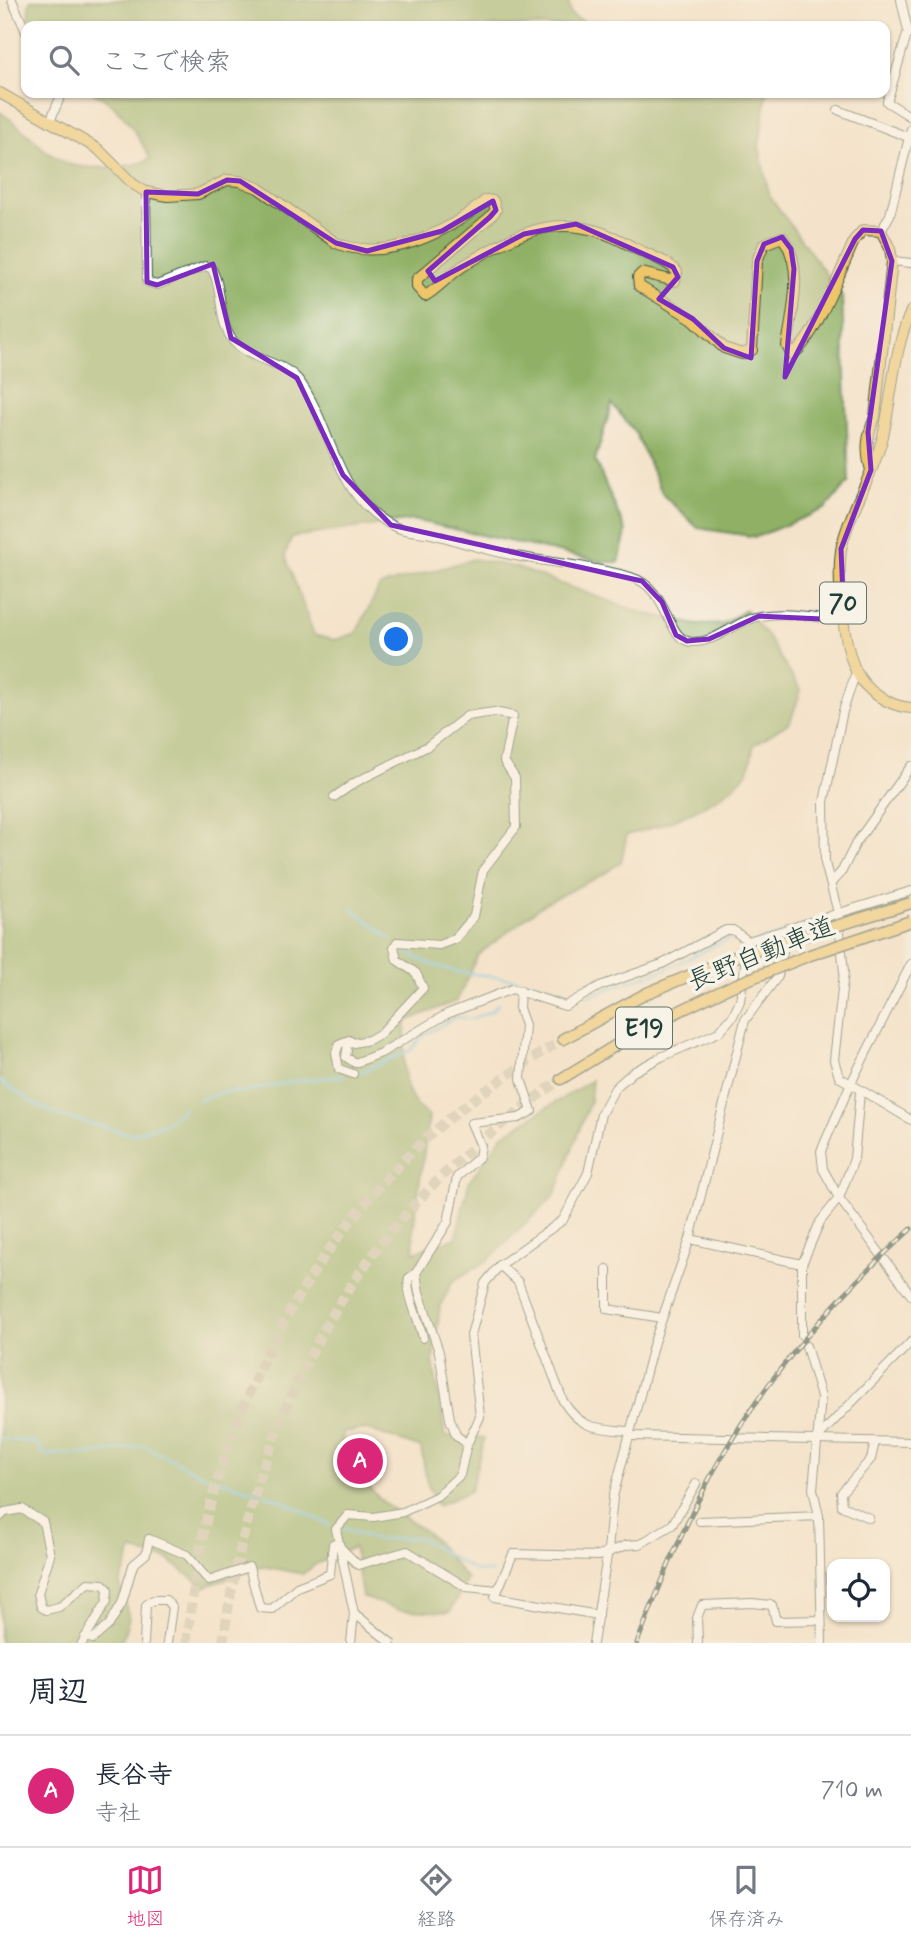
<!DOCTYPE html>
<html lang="ja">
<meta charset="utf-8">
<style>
:root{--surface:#fff;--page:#f6f6f7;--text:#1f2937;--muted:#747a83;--line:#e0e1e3;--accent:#db2777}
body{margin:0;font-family:Mynerve,"Klee One",sans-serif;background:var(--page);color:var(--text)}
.controls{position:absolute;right:21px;bottom:21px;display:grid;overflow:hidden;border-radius:14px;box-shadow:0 2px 5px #0004}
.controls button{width:63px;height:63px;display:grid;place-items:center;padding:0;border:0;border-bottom:2px solid var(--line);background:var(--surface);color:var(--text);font:35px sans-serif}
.you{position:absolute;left:397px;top:640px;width:24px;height:24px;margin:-18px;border:5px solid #fff;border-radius:50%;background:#1a73e8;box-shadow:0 0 0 10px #1a73e833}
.badge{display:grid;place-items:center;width:46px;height:46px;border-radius:50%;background:var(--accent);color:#fff;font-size:23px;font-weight:700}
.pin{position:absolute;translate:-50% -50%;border:4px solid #fff;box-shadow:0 2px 7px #0006}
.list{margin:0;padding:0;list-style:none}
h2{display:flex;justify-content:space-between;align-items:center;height:91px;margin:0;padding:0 28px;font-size:30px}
h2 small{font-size:23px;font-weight:400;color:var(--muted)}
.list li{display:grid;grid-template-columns:46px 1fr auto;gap:21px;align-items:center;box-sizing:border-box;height:112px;padding:0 28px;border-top:2px solid var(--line)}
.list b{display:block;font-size:26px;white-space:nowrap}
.list p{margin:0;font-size:23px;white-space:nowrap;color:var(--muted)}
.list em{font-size:23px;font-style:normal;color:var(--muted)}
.icon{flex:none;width:38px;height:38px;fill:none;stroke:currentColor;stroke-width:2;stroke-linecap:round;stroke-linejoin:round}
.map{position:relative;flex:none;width:911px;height:1643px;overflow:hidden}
.search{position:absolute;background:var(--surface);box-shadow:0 2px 5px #0004;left:21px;right:21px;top:21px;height:77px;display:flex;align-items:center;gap:18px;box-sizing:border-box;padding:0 24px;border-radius:14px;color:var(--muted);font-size:26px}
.sheet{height:203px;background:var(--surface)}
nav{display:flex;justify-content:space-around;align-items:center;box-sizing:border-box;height:98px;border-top:2px solid var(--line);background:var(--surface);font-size:19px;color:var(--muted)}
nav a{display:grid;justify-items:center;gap:4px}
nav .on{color:var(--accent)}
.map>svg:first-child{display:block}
</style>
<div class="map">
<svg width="911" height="1643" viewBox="0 0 911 1643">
<rect width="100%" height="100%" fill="#f7f3e8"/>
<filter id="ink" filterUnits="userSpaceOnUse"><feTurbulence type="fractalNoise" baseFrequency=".0143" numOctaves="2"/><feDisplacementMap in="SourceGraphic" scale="14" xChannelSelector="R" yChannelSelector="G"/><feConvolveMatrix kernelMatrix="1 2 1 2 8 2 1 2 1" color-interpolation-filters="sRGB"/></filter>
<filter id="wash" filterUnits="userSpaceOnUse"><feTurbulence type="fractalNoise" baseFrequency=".00686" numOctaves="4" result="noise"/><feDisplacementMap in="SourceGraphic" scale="28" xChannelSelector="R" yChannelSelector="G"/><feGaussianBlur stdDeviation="1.57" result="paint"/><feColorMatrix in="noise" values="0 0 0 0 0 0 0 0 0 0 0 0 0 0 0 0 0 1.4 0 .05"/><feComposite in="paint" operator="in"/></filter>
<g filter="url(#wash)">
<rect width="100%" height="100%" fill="#f4e3cb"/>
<!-- forest -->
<g fill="#8fb065" stroke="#57764c" stroke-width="2">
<path d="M 30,0 L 568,0 L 571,15 L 593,26 L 38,26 L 28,17 Z"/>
<path d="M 92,93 L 767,93 L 759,146 L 769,195 L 842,296 L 849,482 L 825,509 L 756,537 L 698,528 L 663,495 L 636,434 L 612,404 L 595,460 L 626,532 L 619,562 L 603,562 L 413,520 L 292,537 L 285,555 L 314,635 L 335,640 L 356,633 L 380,586 L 473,559 L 515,567 L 642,613 L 697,625 L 723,624 L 746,610 L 767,636 L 801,691 L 790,722 L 754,745 C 752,753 751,765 747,772 C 725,803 662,826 627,835 L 621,862 L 604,874 L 545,903 L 478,955 L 457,1001 L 406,1021 C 404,1057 396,1093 429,1116 L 413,1230 L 414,1252 L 456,1238 L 469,1182 L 503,1135 L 592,1080 L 590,1101 L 555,1195 L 487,1261 L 453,1281 L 440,1306 L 433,1361 L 445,1436 L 484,1438 L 470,1491 L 437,1506 L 427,1483 L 421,1448 L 367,1429 L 343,1432 L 341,1459 L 382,1501 L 432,1537 L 467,1579 L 450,1612 L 400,1610 L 362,1597 L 354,1547 L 316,1564 L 303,1574 L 261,1566 L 204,1587 L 167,1559 L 132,1551 L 120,1584 L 129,1618 L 121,1643 L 0,1643 L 0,112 C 48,144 47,173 113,167 C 127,165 139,166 150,158 C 137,134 119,102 92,93 Z"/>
</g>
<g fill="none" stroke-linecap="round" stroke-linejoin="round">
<!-- stream -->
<g stroke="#68c5e6" stroke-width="2.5">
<path d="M 352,908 L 391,939"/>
<path d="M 758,941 L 828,922"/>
<path d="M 402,948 C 450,986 521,968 573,996"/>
<path d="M 588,996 L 666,969 L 733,937"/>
<path d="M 361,1072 L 411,1050 L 422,1036 L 456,1017 L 470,1019 L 490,1012 L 498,1004"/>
<path d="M 0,1081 L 38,1106 L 64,1117 L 131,1134 L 164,1124 L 185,1108"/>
<path d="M 198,1100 L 223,1092 L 242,1092 L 295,1081 L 343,1076"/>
<path d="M 0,1439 L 35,1442 L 44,1455 L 91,1454 L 144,1446 L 203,1475 L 281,1500 L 330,1525"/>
<path d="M 344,1529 L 378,1540 L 418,1537 L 475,1571 L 492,1572"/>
</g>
</g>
</g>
<g filter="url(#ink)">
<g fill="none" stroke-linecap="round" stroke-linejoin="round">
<!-- highway-tunnel -->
<g stroke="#c9c2ad" stroke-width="10" stroke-dasharray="10 5" stroke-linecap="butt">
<path d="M 186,1643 C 193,1596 198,1548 211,1502 C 247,1371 314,1249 411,1153 C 456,1108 510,1073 563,1039"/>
<path d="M 223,1643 C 244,1489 301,1333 405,1215 C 450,1163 505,1120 561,1079"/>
</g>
<!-- minor casing -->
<g stroke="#3f564b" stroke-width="10">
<g id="minor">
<path d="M 12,0 L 26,32"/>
<path d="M 901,0 L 908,31 L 911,32"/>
<path d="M 908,31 L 887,102 L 911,117"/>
<path d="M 838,110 L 908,137"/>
<path d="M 50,121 L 62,93"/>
<path d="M 146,192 L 147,282 L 157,285 L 205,266 L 211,268 C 224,289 217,317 231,338 C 247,363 284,358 301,383 C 334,430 335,498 393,526 C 406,533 421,531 435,535 C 458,541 482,549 506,554 C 547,563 590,565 631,577 C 669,588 666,641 692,642 C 718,643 736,620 760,616 C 788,611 816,618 844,620"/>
<path d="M 881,231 L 890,215 L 911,129"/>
<path d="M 892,261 L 911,263"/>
<path d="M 856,672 L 843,711 L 824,802 L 825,863 L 838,913 L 844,972 L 834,1060 L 839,1077 L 911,1120"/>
<path d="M 334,797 L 356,782 L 428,746 L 467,716 L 494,712 L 513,716 L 504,761 L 515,778 L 516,827 L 483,870 L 474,916 L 455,939 L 439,945 L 397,942 L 394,947 L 397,960 L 416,973 L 423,988 L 381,1033 L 369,1040 L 348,1044 L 346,1057 L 355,1063 L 381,1053 L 447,1014 L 512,989 L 565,1006 L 600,986 L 662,964 L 726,930 L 733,930 L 748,941 L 911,891"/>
<path d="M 831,883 L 842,871 L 856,843 L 911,766"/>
<path d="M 911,964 L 850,1085 L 821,1151 L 823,1169 L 839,1198 L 911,1295"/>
<path d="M 352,1042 L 349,1040 L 339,1044 L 336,1053 L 339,1069 L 353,1074"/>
<path d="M 690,1239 L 802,1264"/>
<path d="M 500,1265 L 518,1282 L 563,1401 C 581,1430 597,1428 628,1431 L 631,1436"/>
<path d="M 607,1269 L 607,1309 L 662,1318"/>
<path d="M 416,1273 L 409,1278 C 405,1292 420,1322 423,1338"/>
<path d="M 802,1335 L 802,1264 L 820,1222 L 839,1198 L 854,1159 L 860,1092"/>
<path d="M 806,1346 L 821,1397 L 813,1489 L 819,1516 L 822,1643"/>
<path d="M 631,1436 L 911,1442"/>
<path d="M 818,1437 L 911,1342"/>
<path d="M 467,1444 L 456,1435 L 450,1419 L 439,1352 L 419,1292 L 416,1273 L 448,1222 L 457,1177 L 479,1157 L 481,1146 L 471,1123 L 519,1118 L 532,1111 L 521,1079 L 525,1025 L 519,1008 L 520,990"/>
<path d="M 0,1517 L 5,1512 L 22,1509 L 43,1522 L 50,1555 L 38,1593 L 41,1607 L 46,1610 L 59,1607 L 88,1583 L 103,1584 L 108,1589 L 107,1601 L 82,1643"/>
<path d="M 869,1518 L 842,1506 L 841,1493 L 871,1459 L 875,1442"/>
<path d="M 700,1521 L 819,1516"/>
<path d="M 354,1613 L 391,1643"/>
<path d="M 598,1615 L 495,1597 L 513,1554 L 599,1556 L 627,1545 L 640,1544 L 672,1525 L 696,1484"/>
<path d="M 85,1637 L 93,1639 L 109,1625 L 122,1603 L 133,1565 L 146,1554 L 149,1539 L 187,1555 L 209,1581 L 249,1567 L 260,1608 L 272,1609 L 297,1587 L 330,1574 L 333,1544 L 339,1546 L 358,1565 L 407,1551 L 466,1587 L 498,1590"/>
<path d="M 144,1643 L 146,1605 L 153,1600 L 166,1600 L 172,1607 L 167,1643"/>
<path d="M 351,1643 L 354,1613 L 336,1529 L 348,1515 L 374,1517 L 403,1512 L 437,1496 L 460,1475 L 467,1444 L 480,1417 L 471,1335 L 485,1283 L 500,1265 L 563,1220 L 588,1173 L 601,1114 L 615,1088 L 633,1072 L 661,1057 L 719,1032 L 733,1016 L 740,1001 L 747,951"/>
<path d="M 593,1643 L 608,1550 L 613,1497 L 654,1342 L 690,1239 L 745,1020 L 778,976 L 788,928"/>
<path d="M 698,1643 L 697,1618 L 702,1605 L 752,1603 L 772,1605 L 776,1621 L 821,1620"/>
</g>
</g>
<!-- major casing -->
<g stroke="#3f564b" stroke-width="12">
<g id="major">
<path d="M 0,93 L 98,149 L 133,184 L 146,192 L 168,196 L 198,194 L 227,180 L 240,181 L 258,188 L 336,243 C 386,263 447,233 486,200 L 493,201 L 496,210 L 490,217 L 417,279 L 417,287 L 425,296 C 439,288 449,275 463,266 C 523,229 565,208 631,246 C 644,254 668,260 677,272 L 675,281 L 642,273 L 638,277 L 639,286 L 693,319 L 724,348 L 742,354 L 752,350 L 757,261 L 764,244 L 782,237 C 805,266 792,312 787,346 L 792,355 C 815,340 842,267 855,239 L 863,230 L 881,231 L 890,248 L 892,261 L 875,417 C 867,436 865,450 871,470"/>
<path d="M 911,311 C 893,352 893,393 883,436 C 874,474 851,507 842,545 C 836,574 843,645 856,671 C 866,692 889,706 911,708"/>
</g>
</g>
<!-- highway casing -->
<g stroke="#3f564b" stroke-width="13">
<g id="highway">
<path d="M 563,1039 L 647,993 L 735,957"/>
<path d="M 561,1079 L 644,1028 L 732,986"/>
</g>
</g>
<!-- minor -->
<use href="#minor" stroke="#fff" stroke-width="8"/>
<!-- major -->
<use href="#major" stroke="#eec569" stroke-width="10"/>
<!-- highway -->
<use href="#highway" stroke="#eec569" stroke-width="10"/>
<!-- rail casing -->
<g stroke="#1f3d34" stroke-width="5">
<path id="rail" d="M 637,1643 C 660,1585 683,1527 713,1472 C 763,1380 834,1299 911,1229"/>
</g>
<!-- rail -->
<use href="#rail" stroke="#f7f3e8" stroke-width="2.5" stroke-dasharray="8" stroke-linecap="butt"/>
<!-- highway-bridge casing -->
<g stroke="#3f564b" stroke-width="13" stroke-linecap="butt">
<g id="highway-bridge">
<path d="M 735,957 L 911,903"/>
<path d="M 732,986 L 810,955 L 911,921"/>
</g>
</g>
<!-- highway-bridge -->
<use href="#highway-bridge" stroke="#eec569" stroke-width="10"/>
</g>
</g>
<!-- marked area -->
<path d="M0 0H911V1643H0ZM 227,180 L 240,181 L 336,243 L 367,251 L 442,231 L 493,201 L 496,210 L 490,217 L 428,271 L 435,281 L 524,234 L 576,224 L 673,267 L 678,277 L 659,299 L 693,319 L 724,348 L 751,358 L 757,261 L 764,244 L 782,237 L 791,249 L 794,269 L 785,377 L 855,239 L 863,230 L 881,231 L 892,261 L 868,432 L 871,470 L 841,549 L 844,620 L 759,616 L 709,639 L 687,641 L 676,635 L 662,602 L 642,581 L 391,525 L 343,475 L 297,378 L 231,338 L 213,264 L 157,285 L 147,282 L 146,192 L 198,194 Z" fill="#f4e3cb" fill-opacity=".55" fill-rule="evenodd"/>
<path fill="none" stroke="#7b2cbf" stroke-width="5" stroke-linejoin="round" d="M 227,180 L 240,181 L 336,243 L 367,251 L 442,231 L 493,201 L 496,210 L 490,217 L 428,271 L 435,281 L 524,234 L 576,224 L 673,267 L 678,277 L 659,299 L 693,319 L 724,348 L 751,358 L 757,261 L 764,244 L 782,237 L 791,249 L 794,269 L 785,377 L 855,239 L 863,230 L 881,231 L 892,261 L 868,432 L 871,470 L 841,549 L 844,620 L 759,616 L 709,639 L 687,641 L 676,635 L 662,602 L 642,581 L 391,525 L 343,475 L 297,378 L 231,338 L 213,264 L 157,285 L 147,282 L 146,192 L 198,194 Z"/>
<g text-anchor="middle" stroke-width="7" stroke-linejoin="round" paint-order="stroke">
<!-- shield labels -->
<g fill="#f7f3e8" stroke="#60746a" stroke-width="2">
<rect x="820" y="582.5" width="46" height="41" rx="5"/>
<rect x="616" y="1007.5" width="56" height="41" rx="5"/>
</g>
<g font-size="24" font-weight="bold" fill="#1f3d34">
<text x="843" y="611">70</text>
<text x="644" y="1036">E19</text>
</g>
<!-- street labels -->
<g font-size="26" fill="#1f3d34" stroke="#f7f3e8">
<text transform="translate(761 953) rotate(-22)" y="9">長野自動車道</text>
</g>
</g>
</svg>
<div class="controls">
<button><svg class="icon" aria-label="locate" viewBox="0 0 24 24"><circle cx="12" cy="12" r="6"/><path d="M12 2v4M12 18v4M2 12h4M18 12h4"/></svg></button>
</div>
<div class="you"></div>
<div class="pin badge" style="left:360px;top:1461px">A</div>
<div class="search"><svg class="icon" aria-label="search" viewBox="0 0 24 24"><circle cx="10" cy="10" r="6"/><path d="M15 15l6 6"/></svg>ここで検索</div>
</div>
<section class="sheet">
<h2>周辺<small></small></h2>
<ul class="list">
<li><span class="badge">A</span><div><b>長谷寺</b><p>寺社</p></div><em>710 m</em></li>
</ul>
</section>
<nav>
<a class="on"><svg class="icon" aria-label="map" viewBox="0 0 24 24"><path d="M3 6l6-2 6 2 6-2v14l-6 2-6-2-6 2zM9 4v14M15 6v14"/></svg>地図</a>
<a><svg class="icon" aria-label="directions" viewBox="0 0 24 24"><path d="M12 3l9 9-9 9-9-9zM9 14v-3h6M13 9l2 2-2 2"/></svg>経路</a>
<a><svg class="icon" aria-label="saved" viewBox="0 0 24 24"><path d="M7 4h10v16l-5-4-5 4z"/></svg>保存済み</a>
</nav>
